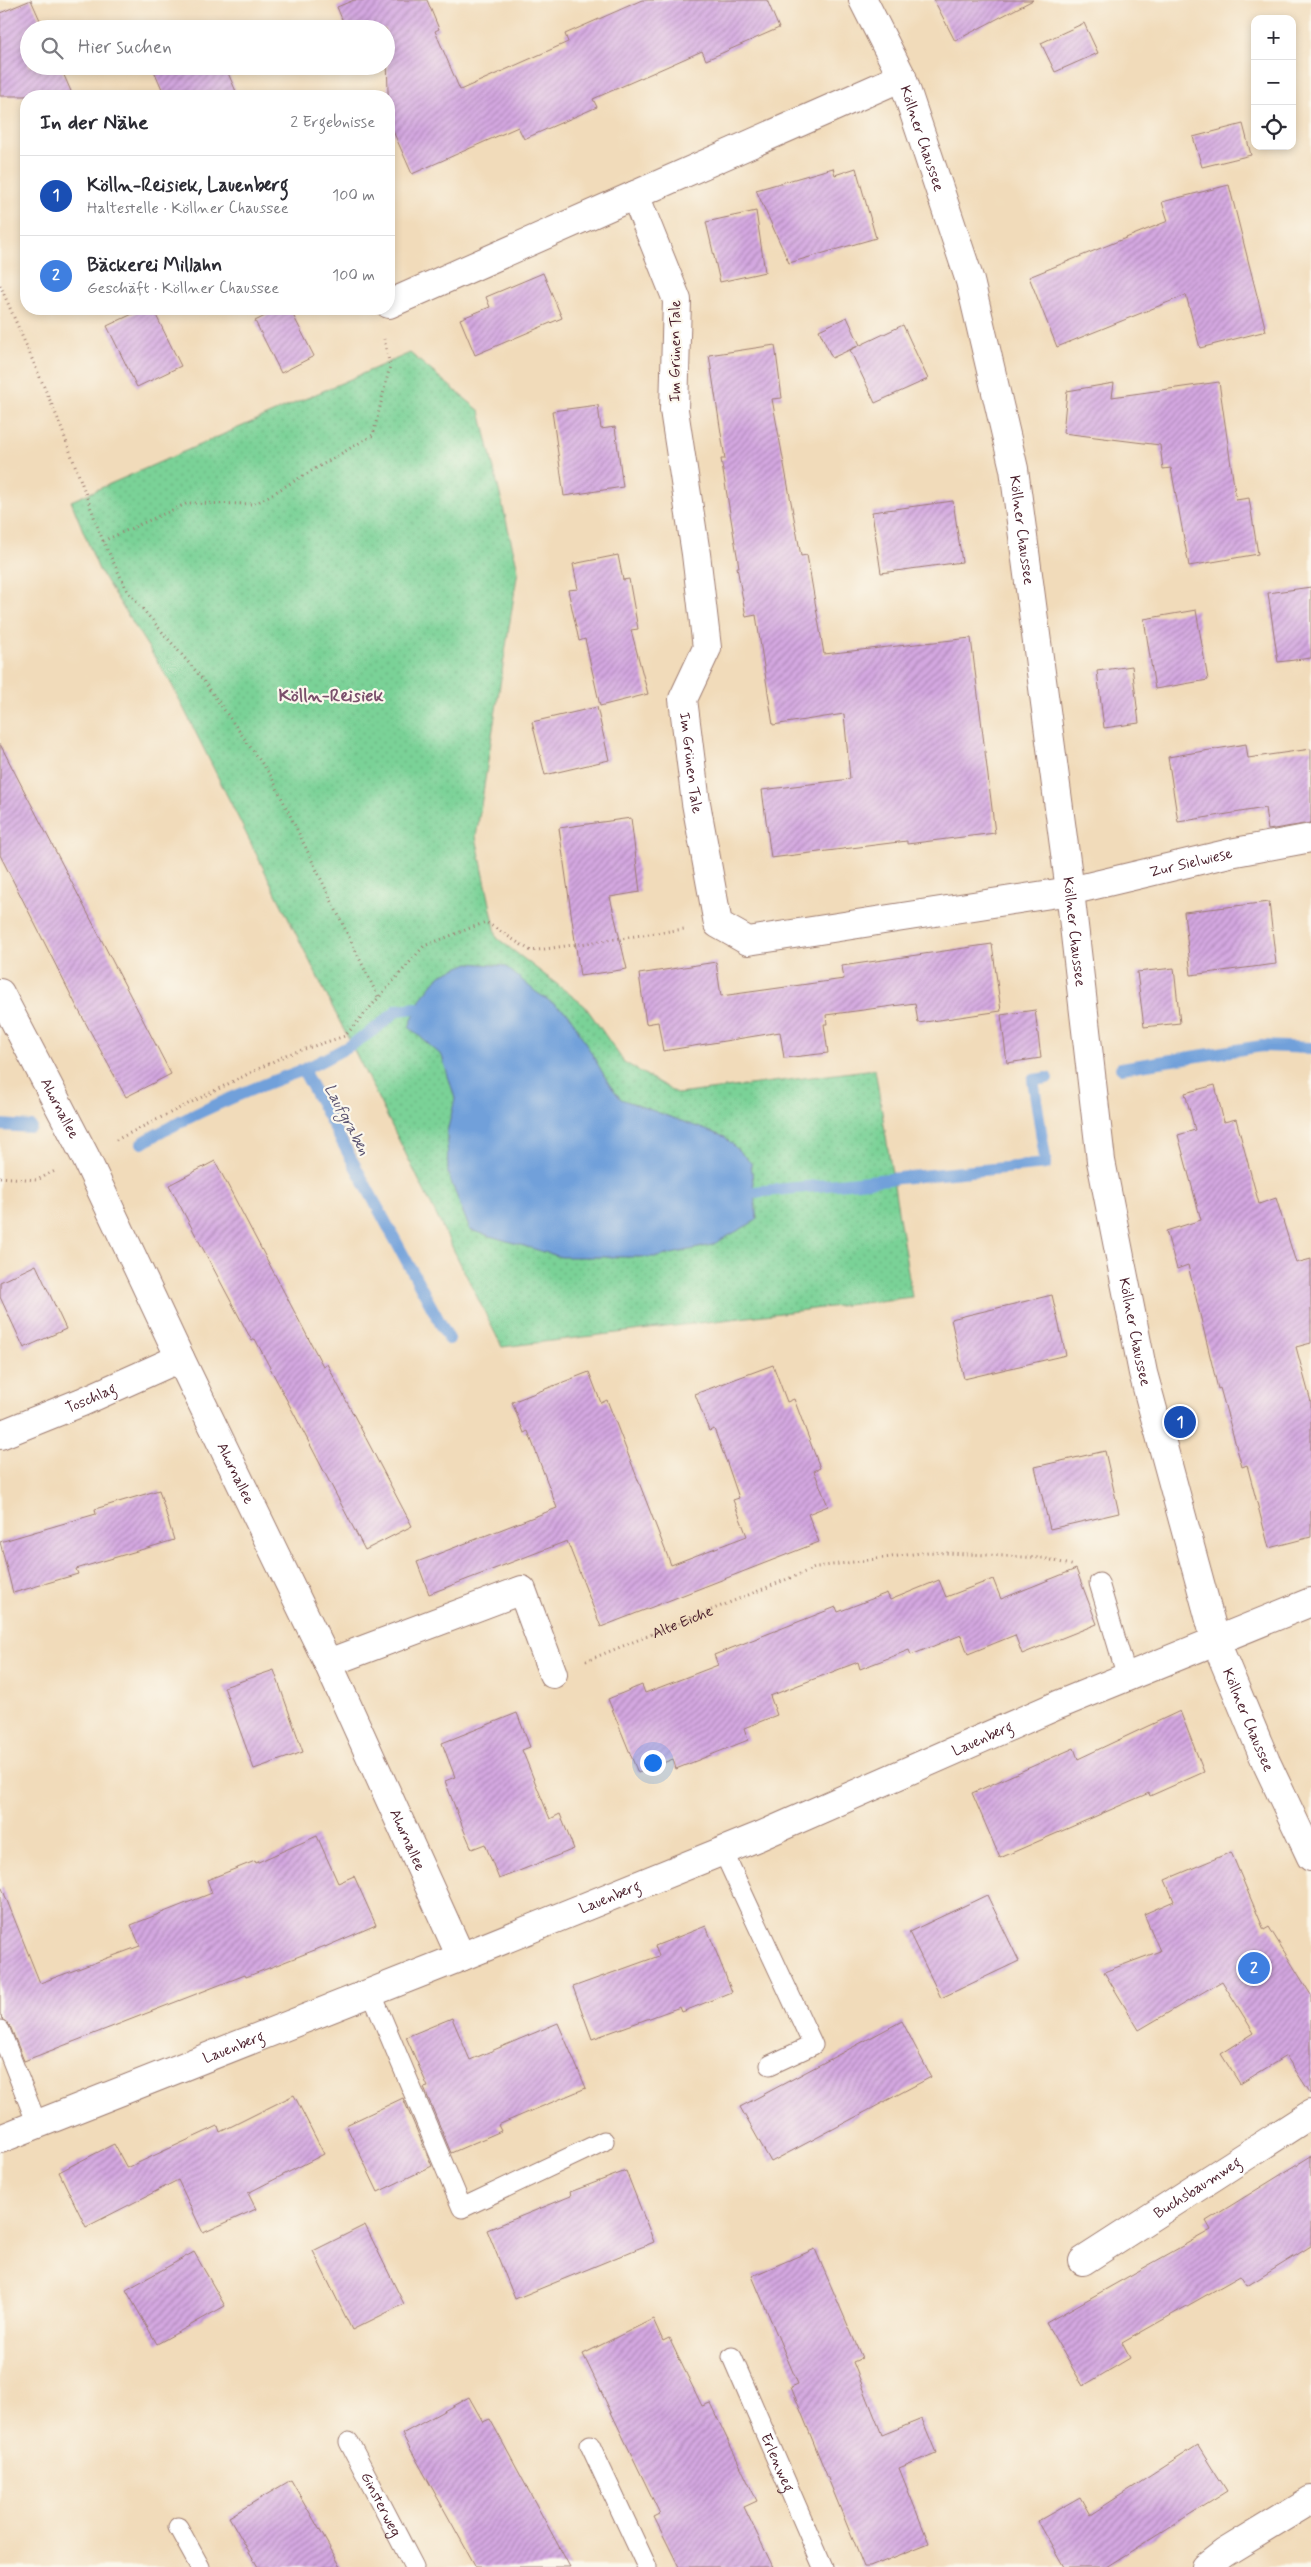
<!DOCTYPE html>
<html lang="de">
<meta charset="utf-8">
<style>
:root{--surface:#fff;--page:#f7f7f7;--text:#2b2b33;--muted:#7c7c81;--line:#e1e1e2;--accent:#ea580c}
body{margin:0;font-family:Mynerve,sans-serif;background:var(--page);color:var(--text)}
.controls{position:absolute;right:15px;top:15px;display:grid;overflow:hidden;border-radius:10px;box-shadow:0 2px 8px #0003}
.controls button{width:45px;height:45px;display:grid;place-items:center;padding:0;border:0;border-bottom:1px solid var(--line);background:var(--surface);color:var(--text);font:25px sans-serif}
.you{position:absolute;left:652px;top:1762px;width:18px;height:18px;margin:-12px;border:4px solid #fff;border-radius:50%;background:#1a73e8;box-shadow:0 0 0 8px #1a73e833}
.badge{display:grid;place-items:center;width:32px;height:32px;border-radius:50%;background:var(--accent);color:#fff;font-size:16px;font-weight:700}
.pin{position:absolute;translate:-50% -50%;border:2px solid #fff;box-shadow:0 1px 5px #0006}
.list{margin:0;padding:0;list-style:none}
h2{display:flex;justify-content:space-between;align-items:center;height:65px;margin:0;padding:0 20px;font-size:21px}
h2 small{font-size:16px;font-weight:400;color:var(--muted)}
.list li{display:grid;grid-template-columns:32px 1fr auto;gap:15px;align-items:center;box-sizing:border-box;height:80px;padding:0 20px;border-top:1px solid var(--line)}
.list b{display:block;font-size:19px;white-space:nowrap}
.list p{margin:0;font-size:16px;white-space:nowrap;color:var(--muted)}
.list em{font-size:16px;font-style:normal;color:var(--muted)}
.icon{flex:none;width:28px;height:28px;fill:none;stroke:currentColor;stroke-width:2;stroke-linecap:round;stroke-linejoin:round}
.map{position:relative;flex:none;width:1311px;height:2567px;overflow:hidden}
.search{position:absolute;background:var(--surface);box-shadow:0 2px 8px #0003;left:20px;top:20px;width:375px;height:55px;display:flex;align-items:center;gap:12px;box-sizing:border-box;padding:0 18px;border-radius:28px;color:var(--muted);font-size:19px}
.panel{position:absolute;background:var(--surface);box-shadow:0 2px 8px #0003;left:20px;top:90px;width:375px;height:225px;border-radius:20px}
.map>svg:first-child{display:block}
</style>
<div class="map">
<svg width="1311" height="2567" viewBox="0 0 1311 2567">
<defs>
<pattern id="green-dots" width="8" height="8" patternUnits="userSpaceOnUse" patternTransform="scale(1.25)"><rect width="8" height="8" fill="#7ad297"/><path d="M2 2h.1M6 6h.1" fill="none" stroke="#6bb482" stroke-width="1.8" stroke-linecap="round"/></pattern>
<pattern id="building-hatch" width="6" height="6" patternUnits="userSpaceOnUse" patternTransform="scale(1.25)"><rect width="6" height="6" fill="#d4a8e1"/><path d="M-1 1l2-2M0 6l6-6M5 7l2-2" fill="none" stroke="#ae88b7"/></pattern>
</defs>
<rect width="100%" height="100%" fill="#fbf7ec"/>
<filter id="ink" filterUnits="userSpaceOnUse"><feTurbulence type="fractalNoise" baseFrequency=".02" numOctaves="2"/><feDisplacementMap in="SourceGraphic" scale="10" xChannelSelector="R" yChannelSelector="G"/><feConvolveMatrix kernelMatrix="1 2 1 2 8 2 1 2 1" color-interpolation-filters="sRGB"/></filter>
<filter id="wash" filterUnits="userSpaceOnUse"><feTurbulence type="fractalNoise" baseFrequency=".0096" numOctaves="4" result="noise"/><feDisplacementMap in="SourceGraphic" scale="20" xChannelSelector="R" yChannelSelector="G"/><feGaussianBlur stdDeviation="1.12" result="paint"/><feColorMatrix in="noise" values="0 0 0 0 0 0 0 0 0 0 0 0 0 0 0 0 0 1.4 0 .05"/><feComposite in="paint" operator="in"/></filter>
<g filter="url(#wash)">
<rect width="100%" height="100%" fill="#f1dbba"/>
<!-- green -->
<path fill="url(#green-dots)" stroke="#627861" d="M 410,353 L 480,411 L 518,570 L 476,837 L 497,938 L 585,1006 L 624,1062 L 678,1094 L 875,1069 L 912,1297 L 502,1347 L 171,683 L 99,570 L 71,501 Z"/>
<!-- water -->
<path fill="#71a0da" stroke="#5e6082" d="M 469,963 L 505,966 L 536,992 L 569,1014 L 609,1084 L 621,1099 L 725,1137 L 751,1163 L 757,1220 L 712,1245 L 658,1257 L 561,1257 L 470,1230 L 448,1174 L 447,1132 L 455,1099 L 442,1056 L 409,1027 L 421,998 L 440,975 Z"/>
<g fill="none" stroke-linecap="round" stroke-linejoin="round">
<!-- stream -->
<g stroke="#71a0da" stroke-width="12">
<path d="M 1121,1068 L 1262,1046 L 1311,1048"/>
<path d="M 303,1070 C 337,1053 370,1037 397,1010 L 417,1008"/>
<path d="M 0,1125 L 31,1127"/>
<path d="M 142,1143 C 193,1113 247,1090 303,1070 L 449,1339"/>
<path d="M 754,1192 L 1046,1164 L 1033,1080 L 1047,1078"/>
</g>
</g>
<g id="blocks">
<!-- building -->
<g fill="url(#building-hatch)">
<path d="M 31,0 L 44,29 L 29,29 L 29,66 L 60,66 L 73,96 L 0,96 L 0,13 Z"/>
<path d="M 354,0 L 427,0 L 439,29 L 435,31 L 460,90 L 568,42 L 565,34 L 642,0 L 767,0 L 779,28 L 706,60 L 702,51 L 666,67 L 593,99 L 597,107 L 524,139 L 518,127 L 412,174 L 389,122 L 386,29 L 346,29 L 337,7 Z"/>
<path d="M 934,0 L 1033,0 L 955,41 Z"/>
<path d="M 1084,23 L 1098,53 L 1055,72 L 1041,43 Z"/>
<path d="M 152,66 L 225,66 L 238,96 L 165,96 Z"/>
<path d="M 1243,124 L 1251,155 L 1202,167 L 1193,137 Z"/>
<path d="M 833,168 L 835,175 L 856,168 L 876,238 L 789,263 L 756,190 Z"/>
<path d="M 1229,185 L 1266,331 L 1200,348 L 1186,295 L 1057,347 L 1029,277 L 1168,221 L 1162,202 Z"/>
<path d="M 756,211 L 765,272 L 720,282 L 706,222 Z"/>
<path d="M 543,273 L 562,318 L 475,355 L 460,319 L 490,307 L 486,297 Z"/>
<path d="M 143,309 L 153,309 L 181,366 L 137,387 L 107,326 Z"/>
<path d="M 279,309 L 290,309 L 314,356 L 281,373 L 255,321 Z"/>
<path d="M 847,317 L 860,345 L 832,358 L 819,330 Z"/>
<path d="M 903,325 L 928,379 L 875,403 L 850,350 Z"/>
<path d="M 775,345 L 782,398 L 772,399 L 801,556 L 807,555 L 824,654 L 971,638 L 995,833 L 907,844 L 907,841 L 771,858 L 762,790 L 850,779 L 844,714 L 773,725 L 756,615 L 746,617 L 737,567 L 739,567 L 721,459 L 725,459 L 709,355 Z"/>
<path d="M 1219,382 L 1236,500 L 1249,498 L 1258,554 L 1189,566 L 1171,468 L 1163,469 L 1160,445 L 1063,433 L 1067,391 L 1114,383 L 1112,397 Z"/>
<path d="M 598,405 L 601,429 L 615,427 L 623,487 L 564,496 L 552,411 Z"/>
<path d="M 953,501 L 962,562 L 881,573 L 872,512 Z"/>
<path d="M 618,555 L 623,580 L 629,579 L 638,629 L 631,630 L 648,694 L 600,706 L 585,639 L 579,641 L 568,590 L 578,589 L 573,564 Z"/>
<path d="M 1311,587 L 1311,658 L 1278,662 L 1268,593 Z"/>
<path d="M 1196,610 L 1208,680 L 1155,689 L 1144,619 Z"/>
<path d="M 1132,666 L 1139,723 L 1104,728 L 1097,671 Z"/>
<path d="M 597,707 L 609,760 L 545,775 L 532,722 Z"/>
<path d="M 0,744 L 171,1074 L 126,1097 L 78,1009 L 0,855 Z"/>
<path d="M 1246,744 L 1248,758 L 1311,749 L 1311,823 L 1268,830 L 1265,808 L 1178,822 L 1168,757 Z"/>
<path d="M 631,818 L 640,892 L 610,897 L 627,969 L 580,976 L 559,828 Z"/>
<path d="M 1269,902 L 1276,964 L 1191,975 L 1184,912 Z"/>
<path d="M 992,944 L 1001,1011 L 918,1023 L 915,1003 L 826,1015 L 827,1024 L 824,1024 L 828,1053 L 784,1058 L 780,1032 L 663,1051 L 658,1022 L 646,1024 L 639,974 L 716,962 L 721,996 L 844,979 L 842,966 Z"/>
<path d="M 1174,968 L 1180,1023 L 1144,1027 L 1137,972 Z"/>
<path d="M 1035,1010 L 1041,1058 L 1007,1063 L 1001,1015 Z"/>
<path d="M 1215,1085 L 1224,1122 L 1236,1119 L 1259,1204 L 1276,1198 L 1296,1263 L 1311,1259 L 1311,1343 L 1296,1347 L 1311,1402 L 1311,1537 L 1269,1548 L 1247,1465 L 1242,1467 L 1220,1388 L 1218,1389 L 1188,1265 L 1177,1269 L 1166,1231 L 1201,1220 L 1178,1135 L 1195,1130 L 1185,1093 Z"/>
<path d="M 215,1161 L 323,1366 L 327,1364 L 412,1526 L 365,1550 L 255,1339 L 252,1341 L 169,1185 Z"/>
<path d="M 36,1265 L 66,1329 L 24,1348 L 0,1297 L 0,1282 Z"/>
<path d="M 1052,1295 L 1066,1355 L 964,1379 L 951,1319 Z"/>
<path d="M 773,1365 L 787,1402 L 794,1399 L 820,1468 L 814,1471 L 828,1506 L 808,1514 L 819,1542 L 601,1627 L 567,1541 L 429,1594 L 417,1562 L 557,1508 L 528,1431 L 524,1433 L 512,1402 L 589,1372 L 601,1403 L 607,1400 L 671,1565 L 747,1536 L 733,1500 L 739,1498 L 727,1463 L 714,1429 L 709,1431 L 695,1394 Z"/>
<path d="M 1105,1451 L 1119,1513 L 1050,1529 L 1035,1467 Z"/>
<path d="M 159,1490 L 174,1540 L 76,1569 L 78,1574 L 13,1593 L 0,1542 L 96,1514 L 95,1509 Z"/>
<path d="M 1076,1569 L 1097,1624 L 1022,1654 L 1015,1635 L 968,1654 L 961,1635 L 911,1655 L 909,1650 L 860,1669 L 858,1662 L 770,1696 L 777,1715 L 744,1728 L 748,1740 L 676,1769 L 673,1759 L 638,1773 L 608,1699 L 642,1685 L 645,1693 L 718,1665 L 714,1655 L 836,1607 L 838,1612 L 887,1593 L 890,1600 L 939,1580 L 946,1597 L 993,1579 L 1001,1599 Z"/>
<path d="M 274,1670 L 303,1752 L 254,1769 L 224,1687 Z"/>
<path d="M 1180,1711 L 1204,1772 L 1150,1796 L 1149,1793 L 1000,1858 L 972,1793 L 1074,1748 L 1078,1759 Z"/>
<path d="M 517,1713 L 530,1747 L 522,1750 L 550,1819 L 560,1814 L 574,1849 L 499,1879 L 485,1844 L 472,1849 L 465,1833 L 445,1781 L 455,1777 L 442,1743 Z"/>
<path d="M 317,1836 L 338,1883 L 354,1876 L 376,1925 L 325,1947 L 325,1946 L 246,1977 L 245,1975 L 24,2061 L 10,2026 L 2,2019 L 0,2013 L 0,1888 L 2,1888 L 40,1983 L 140,1946 L 131,1925 L 212,1893 L 207,1880 L 255,1861 L 256,1863 Z"/>
<path d="M 1231,1852 L 1264,1930 L 1269,1927 L 1311,1995 L 1311,2094 L 1286,2056 L 1240,2084 L 1221,2054 L 1254,2033 L 1222,1981 L 1139,2030 L 1104,1972 L 1160,1951 L 1144,1914 L 1174,1901 L 1165,1880 Z"/>
<path d="M 987,1895 L 1019,1961 L 941,1998 L 909,1932 Z"/>
<path d="M 706,1926 L 732,1992 L 682,2012 L 680,2007 L 592,2039 L 573,1987 L 659,1956 L 655,1946 Z"/>
<path d="M 452,2018 L 470,2060 L 558,2023 L 586,2088 L 498,2125 L 501,2131 L 451,2153 L 424,2088 L 428,2087 L 406,2037 Z"/>
<path d="M 902,2021 L 931,2077 L 771,2162 L 740,2107 Z"/>
<path d="M 294,2095 L 324,2154 L 248,2193 L 256,2209 L 203,2233 L 178,2180 L 86,2227 L 59,2172 L 114,2144 L 127,2168 L 218,2126 L 220,2132 Z"/>
<path d="M 403,2098 L 432,2166 L 378,2192 L 346,2125 Z"/>
<path d="M 1311,2156 L 1311,2246 L 1247,2286 L 1240,2276 L 1122,2343 L 1130,2358 L 1083,2386 L 1046,2323 L 1211,2230 L 1206,2221 Z"/>
<path d="M 626,2171 L 654,2242 L 515,2299 L 487,2230 L 571,2196 L 570,2192 Z"/>
<path d="M 365,2225 L 404,2304 L 352,2330 L 313,2251 Z"/>
<path d="M 815,2249 L 862,2358 L 853,2362 L 882,2435 L 922,2419 L 936,2453 L 899,2468 L 929,2543 L 870,2567 L 864,2567 L 791,2387 L 798,2384 L 752,2276 Z"/>
<path d="M 194,2252 L 225,2306 L 157,2344 L 126,2290 Z"/>
<path d="M 653,2319 L 663,2341 L 669,2338 L 702,2406 L 710,2403 L 757,2501 L 744,2507 L 773,2567 L 679,2567 L 654,2517 L 660,2514 L 583,2354 Z"/>
<path d="M 469,2397 L 483,2422 L 490,2419 L 570,2567 L 476,2567 L 402,2434 Z"/>
<path d="M 1198,2445 L 1227,2491 L 1106,2567 L 1064,2567 L 1038,2521 L 1080,2497 L 1090,2515 Z"/>
<path d="M 291,2480 L 341,2567 L 258,2567 L 229,2517 Z"/>
</g>
</g>
</g>
<g filter="url(#ink)">
<use href="#blocks" fill-opacity="0" stroke="#9e7d72" stroke-width="1"/>
<g fill="none" stroke-linecap="round" stroke-linejoin="round">
<!-- lane casing -->
<g stroke="#9e7d72" stroke-width="21">
<g id="lane">
<path d="M 1099,1583 L 1127,1677"/>
<path d="M 723,1851 L 813,2045 L 770,2065"/>
<path d="M 371,1992 L 462,2208 L 604,2141"/>
<path d="M 0,2030 L 37,2124"/>
<path id="s2" d="M 732,2357 L 823,2567"/>
<path id="s3" d="M 349,2442 L 414,2567"/>
<path d="M 590,2445 L 647,2567"/>
<path d="M 178,2527 L 200,2567"/>
</g>
</g>
<!-- street casing -->
<g stroke="#9e7d72" stroke-width="30">
<g id="street">
<path id="s4" d="M 902,77 L 635,195 L 677,300 L 674,410 L 696,554 L 707,648 L 683,699 L 696,803 L 718,924 L 748,941 L 1070,891 L 1230,853 L 1311,838"/>
<path d="M 389,304 L 635,195"/>
<path id="s5" d="M 0,993 L 85,1156 L 180,1358 L 328,1663 L 461,1957"/>
<path id="s6" d="M 0,1435 L 82,1402 L 180,1358"/>
<path d="M 328,1663 L 522,1590 L 553,1674"/>
<path id="s7" d="M 0,2139 L 461,1957 L 760,1836 L 1058,1705 L 1311,1602"/>
<path id="s8" d="M 1083,2261 L 1311,2114"/>
<path d="M 1206,2567 L 1224,2553 L 1311,2500"/>
</g>
</g>
<!-- secondary casing -->
<g stroke="#9e7d72" stroke-width="30">
<g id="secondary">
<path id="s9" d="M 863,0 L 902,77 L 970,281 L 1014,469 L 1070,891 L 1101,1161 L 1143,1373 L 1216,1642 L 1266,1762 L 1311,1857"/>
</g>
</g>
<!-- path -->
<g stroke="#9e7d72" stroke-width="3" stroke-dasharray="1 4" stroke-linecap="butt">
<path d="M 0,285 L 58,419 L 103,541 L 128,592 L 200,676 L 271,776 L 378,997"/>
<path d="M 103,541 L 188,503 L 255,504 L 373,435 L 390,366 L 384,339"/>
<path d="M 116,1140 L 286,1055 L 345,1036 L 424,946 L 486,922 L 531,951 L 684,929"/>
<path d="M 0,1177 L 37,1180 L 55,1171"/>
<path id="s1" d="M 586,1661 L 817,1567 L 928,1552 L 1043,1558 L 1075,1566"/>
</g>
<!-- lane -->
<use href="#lane" stroke="#fff" stroke-width="19"/>
<!-- street -->
<use href="#street" stroke="#fff" stroke-width="28"/>
<!-- secondary -->
<use href="#secondary" stroke="#fff" stroke-width="28"/>
</g>
</g>
<g text-anchor="middle" stroke-width="4.5" stroke-linejoin="round" paint-order="stroke">
<!-- street labels -->
<g font-size="15" fill="#4a1f2b" stroke="#fbf7ec">
<text dy="5" stroke="none"><textPath href="#s9" startOffset="151">Köllner Chaussee</textPath></text>
<text transform="translate(675 351) rotate(-90)" y="5">Im Grünen Tale</text>
<text dy="5" stroke="none"><textPath href="#s9" startOffset="556">Köllner Chaussee</textPath></text>
<text dy="5" stroke="none"><textPath href="#s4" startOffset="876">Im Grünen Tale</textPath></text>
<text dy="5" stroke="none"><textPath href="#s4" startOffset="1524">Zur Sielwiese</textPath></text>
<text dy="5" stroke="none"><textPath href="#s9" startOffset="961">Köllner Chaussee</textPath></text>
<text dy="5" stroke="none"><textPath href="#s5" startOffset="130">Ahornallee</textPath></text>
<text dy="5" stroke="none"><textPath href="#s9" startOffset="1366">Köllner Chaussee</textPath></text>
<text dy="5" stroke="none"><textPath href="#s6" startOffset="98">Toschlag</textPath></text>
<text dy="5" stroke="none"><textPath href="#s5" startOffset="535">Ahornallee</textPath></text>
<text dy="5" stroke="none"><textPath href="#s1" startOffset="104">Alte Eiche</textPath></text>
<text dy="5" stroke="none"><textPath href="#s9" startOffset="1771">Köllner Chaussee</textPath></text>
<text dy="5" stroke="none"><textPath href="#s7" startOffset="1061">Lauenberg</textPath></text>
<text dy="5" stroke="none"><textPath href="#s5" startOffset="940">Ahornallee</textPath></text>
<text dy="5" stroke="none"><textPath href="#s7" startOffset="656">Lauenberg</textPath></text>
<text dy="5" stroke="none"><textPath href="#s7" startOffset="251">Lauenberg</textPath></text>
<text dy="5" stroke="none"><textPath href="#s8" startOffset="136">Buchsbaumweg</textPath></text>
<text dy="5" stroke="none"><textPath href="#s2" startOffset="115">Erlenweg</textPath></text>
<text dy="5" stroke="none"><textPath href="#s3" startOffset="70">Ginsterweg</textPath></text>
</g>
<!-- water labels -->
<g font-size="16" font-style="italic" fill="#5a5371" stroke="#fbf7ec">
<text transform="translate(348 1119) rotate(62)" y="6">Laufgraben</text>
</g>
<!-- quarter labels -->
<g font-size="18" font-weight="bold" fill="#7a4f6b" stroke="#fbf7ec">
<text x="331" y="701">Kölln-Reisiek</text>
</g>
</g>
</svg>
<div class="controls">
<button>+</button>
<button>−</button>
<button><svg class="icon" aria-label="locate" viewBox="0 0 24 24"><circle cx="12" cy="12" r="6"/><path d="M12 2v4M12 18v4M2 12h4M18 12h4"/></svg></button>
</div>
<div class="you"></div>
<div class="pin badge" style="left:1180px;top:1422px;background:#1a4fb4">1</div>
<div class="pin badge" style="left:1254px;top:1968px;background:#3f7fe0">2</div>
<div class="search"><svg class="icon" aria-label="search" viewBox="0 0 24 24"><circle cx="10" cy="10" r="6"/><path d="M15 15l6 6"/></svg>Hier suchen</div>
<section class="panel">
<h2>In der Nähe<small>2 Ergebnisse</small></h2>
<ul class="list">
<li><span class="badge" style="background:#1a4fb4">1</span><div><b>Kölln-Reisiek, Lauenberg</b><p>Haltestelle · Köllner Chaussee</p></div><em>100 m</em></li>
<li><span class="badge" style="background:#3f7fe0">2</span><div><b>Bäckerei Millahn</b><p>Geschäft · Köllner Chaussee</p></div><em>100 m</em></li>
</ul>
</section>
</div>
